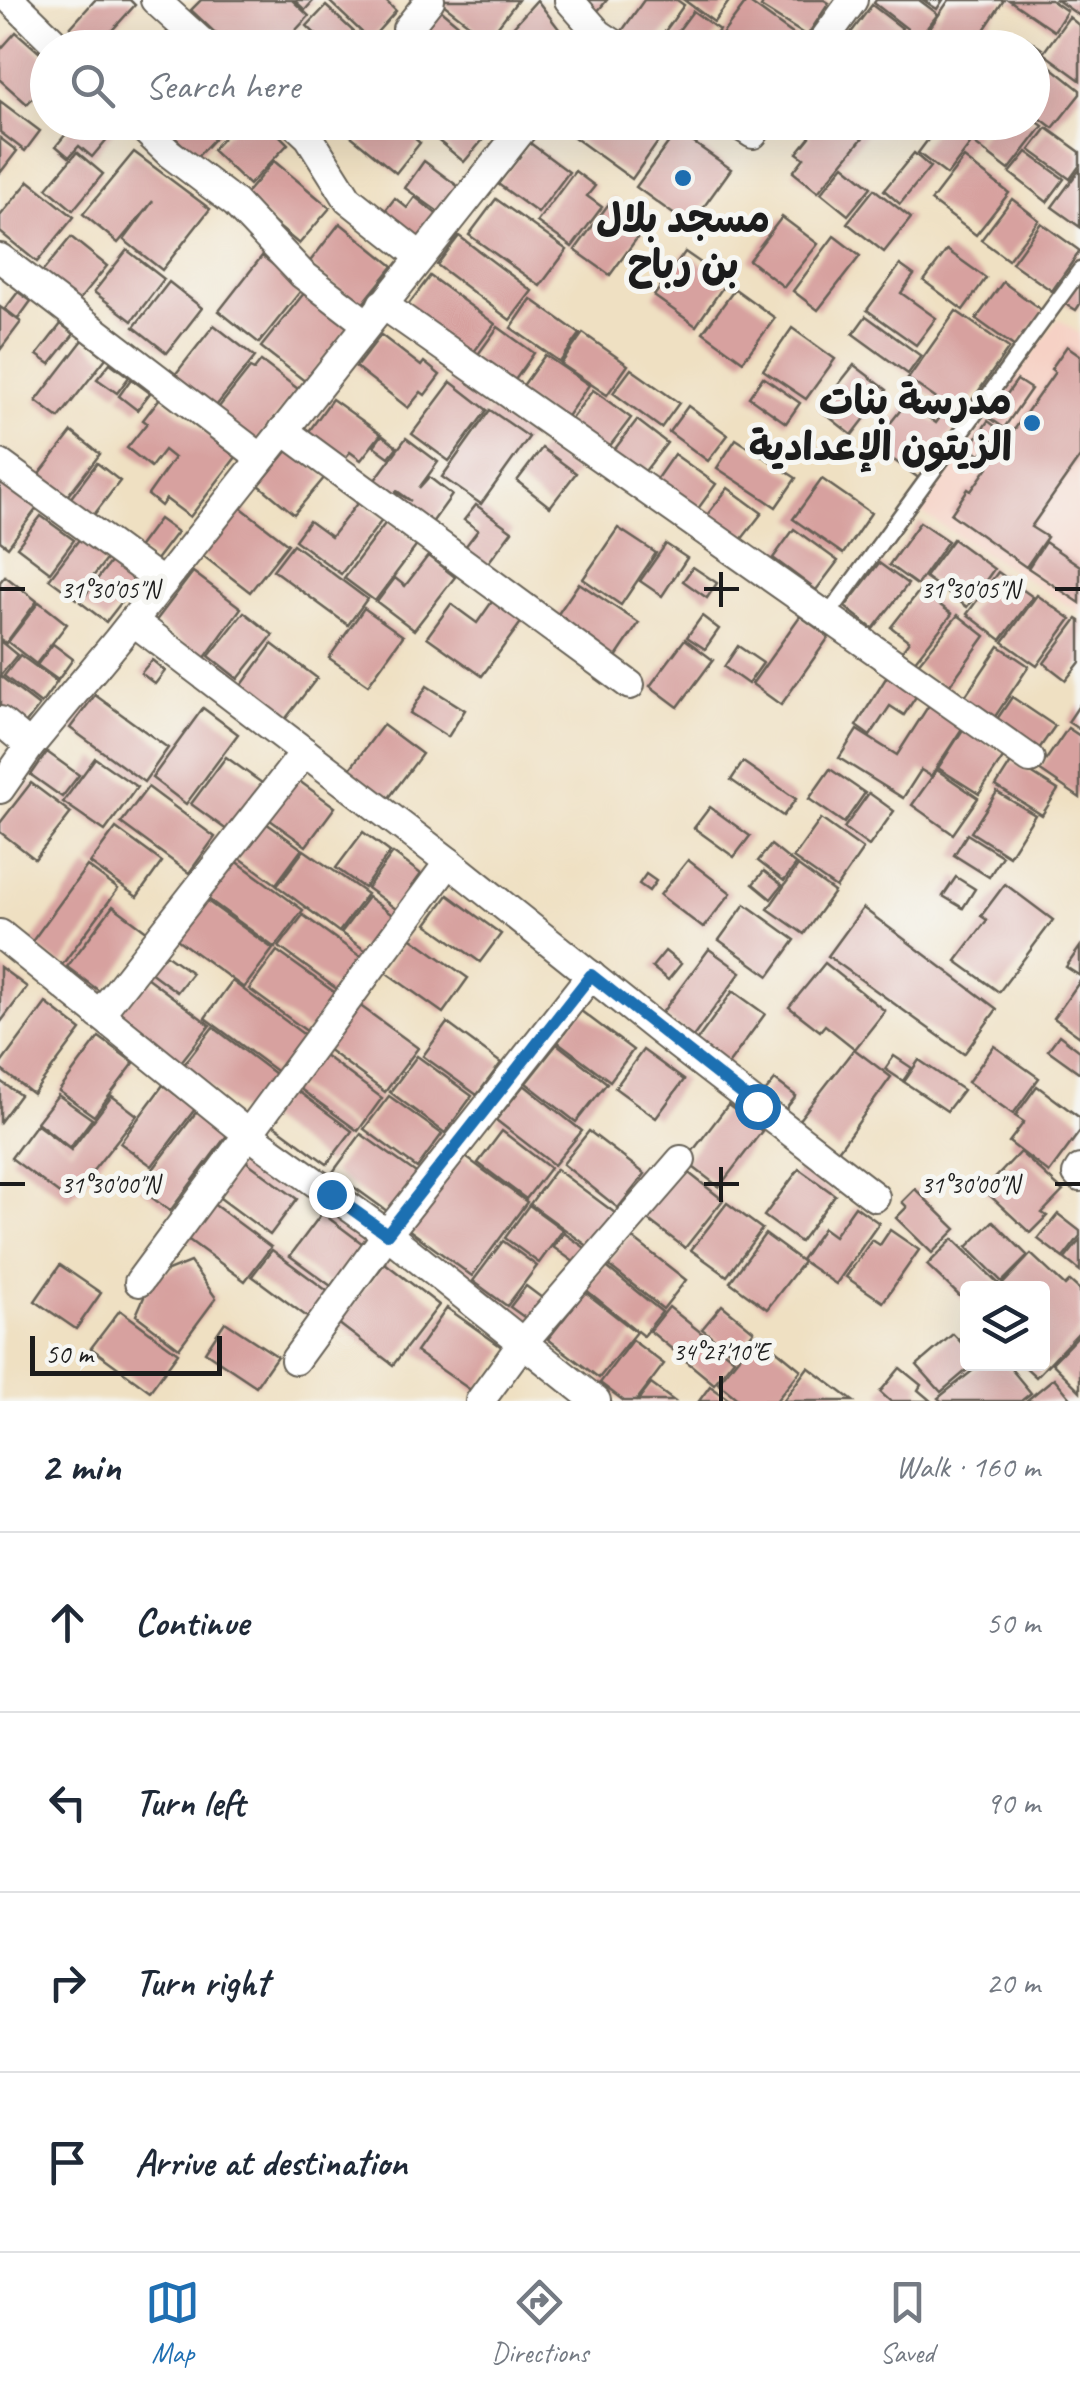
<!DOCTYPE html>
<meta charset="utf-8">
<style>
:root{--surface:#fff;--page:#f2f2f3;--text:#1f2937;--muted:#747a83;--line:#e0e1e3;--accent:#1f6fb2}
body{margin:0;font-family:Caveat,"Playpen Sans Arabic",sans-serif;background:var(--page);color:var(--text)}
.controls{position:absolute;right:30px;bottom:30px;display:grid;overflow:hidden;border-radius:10px;box-shadow:0 10px 40px #0002}
.controls button{width:90px;height:90px;display:grid;place-items:center;padding:0;border:0;border-bottom:2px solid var(--line);background:var(--surface);color:var(--text);font:50px sans-serif}
.scale{position:absolute;left:30px;bottom:25px;width:192px;box-sizing:border-box;padding-left:10px;border:5px solid #1c1c1c;border-top:0;font-size:28px;line-height:35px;white-space:nowrap;color:#1c1c1c;-webkit-text-stroke:8px #f6f6f2;paint-order:stroke}
.stop{position:absolute;width:30px;height:30px;margin:-22px;border:8px solid #1f6fb2;border-radius:50%;background:#fff}
.stop.end{background:#1f6fb2;border-color:#fff;box-shadow:0 2px 10px #0008}
.list{margin:0;padding:0;list-style:none}
h2{display:flex;justify-content:space-between;align-items:center;height:130px;margin:0;padding:0 40px;font-size:42px}
h2 small{font-size:32px;font-weight:400;color:var(--muted)}
.list li{display:grid;grid-template-columns:65px 1fr auto;gap:30px;align-items:center;box-sizing:border-box;height:180px;padding:0 40px;border-top:2px solid var(--line)}
.list b{display:block;font-size:38px;white-space:nowrap}
.list em{font-size:32px;font-style:normal;color:var(--muted)}
.icon{flex:none;width:55px;height:55px;fill:none;stroke:currentColor;stroke-width:2;stroke-linecap:round;stroke-linejoin:round}
.map{position:relative;flex:none;width:1080px;height:1401px;overflow:hidden}
.search{position:absolute;background:var(--surface);box-shadow:0 10px 40px #0002;left:30px;right:30px;top:30px;height:110px;display:flex;align-items:center;gap:25px;box-sizing:border-box;padding:0 35px;border-radius:55px;color:var(--muted);font-size:38px}
.sheet{height:850px;background:var(--surface)}
nav{display:flex;justify-content:space-around;align-items:center;box-sizing:border-box;height:140px;border-top:2px solid var(--line);background:var(--surface);font-size:28px;color:var(--muted)}
nav a{display:grid;justify-items:center;gap:5px}
nav .on{color:var(--accent)}
.map>svg:first-child{display:block}
</style>
<div class="map">
<svg width="1080" height="1401" viewBox="0 0 1080 1401">
<rect width="100%" height="100%" fill="#f6f6f2"/>
<filter id="ink" filterUnits="userSpaceOnUse"><feTurbulence type="fractalNoise" baseFrequency=".01" numOctaves="2"/><feDisplacementMap in="SourceGraphic" scale="20" xChannelSelector="R" yChannelSelector="G"/><feConvolveMatrix kernelMatrix="1 2 1 2 8 2 1 2 1" color-interpolation-filters="sRGB"/></filter>
<filter id="wash" filterUnits="userSpaceOnUse"><feTurbulence type="fractalNoise" baseFrequency=".0048" numOctaves="4" result="noise"/><feDisplacementMap in="SourceGraphic" scale="40" xChannelSelector="R" yChannelSelector="G"/><feGaussianBlur stdDeviation="2.25" result="paint"/><feColorMatrix in="noise" values="0 0 0 0 0 0 0 0 0 0 0 0 0 0 0 0 0 1.4 0 .05"/><feComposite in="paint" operator="in"/></filter>
<g filter="url(#wash)">
<rect width="100%" height="100%" fill="#efe0c2"/>
<!-- built -->
<path fill="#f6d1c5" d="M 1058,319 L 1080,334 L 1080,613 L 920,512 Z"/>
<g id="blocks">
<!-- building -->
<g fill="#d7a19f">
<path d="M 95,0 L 130,0 L 135,5 L 96,48 L 71,48 L 61,38 Z"/>
<path d="M 201,0 L 292,0 L 309,16 L 279,48 L 231,48 L 191,10 Z"/>
<path d="M 294,0 L 314,0 L 305,10 Z"/>
<path d="M 332,0 L 385,0 L 396,11 L 370,40 L 330,2 Z"/>
<path d="M 438,0 L 518,0 L 488,39 Z"/>
<path d="M 537,0 L 568,41 L 562,48 L 494,48 Z"/>
<path d="M 578,0 L 607,0 L 591,19 Z"/>
<path d="M 644,0 L 677,0 L 684,5 L 653,48 L 631,48 L 617,38 Z"/>
<path d="M 684,0 L 730,0 L 714,22 Z"/>
<path d="M 765,0 L 824,0 L 829,3 L 807,36 L 761,7 Z"/>
<path d="M 876,0 L 919,0 L 938,14 L 919,38 L 874,3 Z"/>
<path d="M 923,0 L 943,0 L 937,9 Z"/>
<path d="M 949,0 L 1004,0 L 972,48 L 957,48 L 929,29 Z"/>
<path d="M 1009,0 L 1051,0 L 1067,11 L 1054,31 Z"/>
<path d="M 1057,0 L 1080,0 L 1080,16 Z"/>
<path d="M 747,1 L 801,40 L 795,48 L 712,48 Z"/>
<path d="M 872,5 L 902,28 L 887,48 L 859,48 L 847,38 Z"/>
<path d="M 326,6 L 367,44 L 363,48 L 330,48 L 307,26 Z"/>
<path d="M 437,7 L 486,48 L 402,48 Z"/>
<path d="M 693,11 L 719,30 L 707,48 L 670,48 L 667,46 Z"/>
<path d="M 1069,17 L 1080,26 L 1080,80 L 1043,53 Z"/>
<path d="M 16,32 L 48,60 L 48,81 L 27,104 L 0,80 L 0,50 Z"/>
<path d="M 167,32 L 183,48 L 153,48 Z"/>
<path d="M 1026,38 L 1042,49 L 1032,63 L 1032,48 L 1019,48 Z"/>
<path d="M 1040,58 L 1080,90 L 1080,94 L 1053,128 L 1032,112 L 1032,67 Z"/>
<path d="M 0,101 L 40,131 L 25,151 L 0,132 Z"/>
<path d="M 1032,118 L 1043,126 L 1009,170 L 975,144 L 992,122 L 1032,122 Z"/>
<path d="M 76,122 L 101,122 L 113,132 L 92,157 L 79,146 L 69,157 L 56,146 Z"/>
<path d="M 159,122 L 230,122 L 196,158 Z"/>
<path d="M 238,122 L 266,122 L 288,144 L 249,185 L 212,150 Z"/>
<path d="M 362,122 L 396,122 L 420,143 L 396,173 L 351,136 Z"/>
<path d="M 428,122 L 482,122 L 491,130 L 464,162 L 423,128 Z"/>
<path d="M 553,122 L 672,122 L 632,179 Z"/>
<path d="M 792,122 L 852,122 L 866,134 L 818,192 L 793,172 L 804,158 L 797,153 L 810,137 Z"/>
<path d="M 949,122 L 962,122 L 978,134 L 947,175 L 918,153 L 939,125 L 944,129 Z"/>
<path d="M 1047,128 L 1080,152 L 1080,165 L 1070,179 L 1030,150 Z"/>
<path d="M 677,131 L 731,169 L 690,226 L 636,187 Z"/>
<path d="M 0,138 L 17,151 L 0,173 Z"/>
<path d="M 530,143 L 569,172 L 538,213 L 498,184 Z"/>
<path d="M 77,152 L 103,174 L 73,210 L 47,188 Z"/>
<path d="M 134,152 L 210,209 L 162,270 L 124,240 L 153,201 L 118,243 L 83,214 Z"/>
<path d="M 1027,152 L 1064,179 L 1047,202 L 1010,173 Z"/>
<path d="M 914,153 L 930,167 L 900,204 L 884,190 Z"/>
<path d="M 964,158 L 1009,193 L 976,235 L 931,201 Z"/>
<path d="M 274,161 L 330,208 L 299,244 L 243,197 Z"/>
<path d="M 424,161 L 459,187 L 440,213 L 405,188 Z"/>
<path d="M 844,165 L 871,187 L 848,215 L 821,193 Z"/>
<path d="M 1080,169 L 1080,227 L 1052,207 Z"/>
<path d="M 575,171 L 595,186 L 587,196 L 602,207 L 572,247 L 537,222 Z"/>
<path d="M 29,181 L 74,217 L 37,262 L 0,232 L 0,216 Z"/>
<path d="M 874,189 L 911,218 L 884,252 L 847,223 Z"/>
<path d="M 415,197 L 439,216 L 414,248 L 378,220 L 395,198 L 407,208 Z"/>
<path d="M 613,198 L 648,223 L 610,275 L 575,250 Z"/>
<path d="M 496,199 L 567,250 L 540,286 L 469,235 Z"/>
<path d="M 1012,199 L 1039,220 L 1008,260 L 981,240 Z"/>
<path d="M 782,217 L 818,244 L 784,287 L 749,260 Z"/>
<path d="M 340,223 L 393,266 L 361,306 L 308,264 Z"/>
<path d="M 1041,223 L 1080,251 L 1052,291 L 1012,263 Z"/>
<path d="M 459,236 L 532,291 L 510,320 L 437,265 Z"/>
<path d="M 834,236 L 860,256 L 818,310 L 793,291 Z"/>
<path d="M 71,237 L 107,266 L 75,305 L 39,276 Z"/>
<path d="M 127,250 L 164,279 L 132,321 L 94,292 Z"/>
<path d="M 947,250 L 986,278 L 963,310 L 924,281 Z"/>
<path d="M 685,252 L 727,281 L 696,326 L 654,296 Z"/>
<path d="M 262,256 L 303,288 L 259,343 L 219,311 Z"/>
<path d="M 900,265 L 914,275 L 901,293 L 936,318 L 916,345 L 867,310 Z"/>
<path d="M 430,276 L 495,324 L 467,361 L 402,313 Z"/>
<path d="M 169,282 L 202,308 L 167,353 L 134,327 Z"/>
<path d="M 1003,282 L 1044,312 L 1015,347 L 976,319 Z"/>
<path d="M 1073,283 L 1080,288 L 1080,304 L 1076,310 L 1061,301 Z"/>
<path d="M 735,289 L 775,318 L 743,361 L 703,332 Z"/>
<path d="M 18,292 L 31,301 L 18,319 L 5,309 Z"/>
<path d="M 305,292 L 349,327 L 306,382 L 261,347 Z"/>
<path d="M 531,299 L 580,334 L 560,362 L 511,328 Z"/>
<path d="M 0,307 L 21,322 L 0,350 Z"/>
<path d="M 956,311 L 1009,348 L 961,416 L 908,379 Z"/>
<path d="M 866,316 L 921,356 L 908,374 L 853,334 Z"/>
<path d="M 61,324 L 74,334 L 50,364 L 37,355 Z"/>
<path d="M 214,325 L 255,357 L 212,411 L 171,380 Z"/>
<path d="M 498,327 L 534,353 L 508,390 L 471,364 Z"/>
<path d="M 792,328 L 835,359 L 806,399 L 763,370 Z"/>
<path d="M 583,333 L 628,365 L 607,395 L 561,364 Z"/>
<path d="M 381,335 L 421,366 L 424,362 L 440,375 L 425,395 L 421,392 L 408,408 L 356,367 Z"/>
<path d="M 83,340 L 106,358 L 59,418 L 36,401 Z"/>
<path d="M 1067,346 L 1080,355 L 1080,457 L 1031,527 L 1047,537 L 1026,567 L 951,514 L 968,489 L 971,491 L 1055,372 L 1051,369 Z"/>
<path d="M 545,355 L 589,385 L 561,425 L 517,394 Z"/>
<path d="M 261,361 L 298,389 L 255,444 L 215,412 L 250,368 L 254,370 Z"/>
<path d="M 110,363 L 129,377 L 117,393 L 97,379 Z"/>
<path d="M 854,365 L 887,390 L 852,435 L 819,409 Z"/>
<path d="M 631,369 L 679,403 L 661,428 L 613,393 Z"/>
<path d="M 763,377 L 800,403 L 786,423 L 749,397 Z"/>
<path d="M 131,379 L 150,393 L 137,410 L 119,396 Z"/>
<path d="M 1017,380 L 1031,389 L 1004,428 L 990,418 Z"/>
<path d="M 451,382 L 487,410 L 449,461 L 412,434 Z"/>
<path d="M 593,390 L 631,418 L 603,455 L 565,427 Z"/>
<path d="M 160,398 L 236,457 L 190,517 L 166,499 L 161,506 L 148,495 L 174,458 L 164,450 L 151,467 L 127,448 L 147,423 L 143,420 Z"/>
<path d="M 332,399 L 381,434 L 361,460 L 350,452 L 338,467 L 302,441 Z"/>
<path d="M 907,402 L 936,423 L 946,409 L 960,420 L 920,479 L 873,445 Z"/>
<path d="M 688,406 L 728,435 L 708,461 L 669,432 Z"/>
<path d="M 490,410 L 529,437 L 481,504 L 442,477 Z"/>
<path d="M 637,420 L 667,443 L 638,480 L 608,458 Z"/>
<path d="M 988,421 L 999,429 L 981,455 L 970,447 Z"/>
<path d="M 72,432 L 100,454 L 65,499 L 37,477 Z"/>
<path d="M 382,435 L 397,447 L 389,457 L 374,446 Z"/>
<path d="M 406,438 L 438,462 L 419,488 L 429,477 L 452,495 L 426,531 L 389,503 L 397,493 L 411,501 L 397,491 L 388,502 L 369,488 Z"/>
<path d="M 736,439 L 796,478 L 776,507 L 717,468 Z"/>
<path d="M 290,448 L 325,477 L 294,514 L 259,485 Z"/>
<path d="M 542,448 L 576,473 L 550,507 L 517,481 Z"/>
<path d="M 674,454 L 716,484 L 692,517 L 651,487 Z"/>
<path d="M 97,463 L 120,481 L 93,516 L 70,499 Z"/>
<path d="M 822,479 L 871,513 L 843,554 L 793,519 Z"/>
<path d="M 0,481 L 37,508 L 8,547 L 0,541 Z"/>
<path d="M 728,488 L 762,513 L 737,545 L 704,519 Z"/>
<path d="M 359,501 L 383,519 L 341,574 L 295,540 L 309,521 L 331,537 Z"/>
<path d="M 476,505 L 512,531 L 485,567 L 462,551 L 478,530 L 464,520 Z"/>
<path d="M 239,506 L 288,544 L 250,592 L 201,554 Z"/>
<path d="M 41,516 L 74,540 L 50,572 L 17,547 Z"/>
<path d="M 159,519 L 177,532 L 155,561 L 137,549 Z"/>
<path d="M 387,521 L 418,544 L 375,601 L 344,578 Z"/>
<path d="M 920,522 L 948,541 L 917,585 L 889,565 Z"/>
<path d="M 618,528 L 656,553 L 621,605 L 583,579 Z"/>
<path d="M 794,529 L 838,561 L 816,590 L 773,558 Z"/>
<path d="M 81,537 L 108,557 L 76,599 L 49,579 Z"/>
<path d="M 953,539 L 994,569 L 967,607 L 925,577 Z"/>
<path d="M 1045,542 L 1080,566 L 1080,603 L 1028,568 Z"/>
<path d="M 293,544 L 367,599 L 348,625 L 273,570 Z"/>
<path d="M 666,544 L 687,558 L 662,596 L 640,581 Z"/>
<path d="M 428,556 L 455,577 L 414,630 L 377,602 L 395,578 L 405,586 Z"/>
<path d="M 111,561 L 138,581 L 106,622 L 80,602 Z"/>
<path d="M 879,563 L 908,584 L 873,629 L 845,607 Z"/>
<path d="M 693,567 L 717,583 L 707,598 L 683,581 Z"/>
<path d="M 193,572 L 241,608 L 204,659 L 155,622 Z"/>
<path d="M 998,572 L 1033,597 L 1001,640 L 967,614 Z"/>
<path d="M 5,576 L 37,601 L 6,643 L 0,639 L 0,582 Z"/>
<path d="M 579,583 L 639,623 L 614,660 L 554,620 Z"/>
<path d="M 920,590 L 952,614 L 914,662 L 901,652 L 909,641 L 891,627 Z"/>
<path d="M 1037,595 L 1071,619 L 1037,666 L 1003,642 Z"/>
<path d="M 496,596 L 525,617 L 482,676 L 427,637 L 451,604 L 477,623 Z"/>
<path d="M 39,602 L 67,624 L 36,664 L 8,642 Z"/>
<path d="M 364,608 L 403,636 L 368,685 L 329,658 Z"/>
<path d="M 244,612 L 273,635 L 238,679 L 209,656 Z"/>
<path d="M 958,615 L 985,636 L 947,689 L 917,665 Z"/>
<path d="M 702,616 L 719,629 L 705,649 L 687,637 Z"/>
<path d="M 800,616 L 829,637 L 781,705 L 752,684 Z"/>
<path d="M 1077,619 L 1080,621 L 1080,662 L 1066,680 L 1044,663 Z"/>
<path d="M 685,639 L 713,660 L 678,707 L 650,686 Z"/>
<path d="M 0,641 L 17,655 L 0,676 L 39,706 L 22,728 L 0,712 Z"/>
<path d="M 53,644 L 73,659 L 58,680 L 37,665 Z"/>
<path d="M 272,644 L 317,678 L 283,722 L 239,689 Z"/>
<path d="M 738,646 L 763,663 L 748,684 L 724,667 Z"/>
<path d="M 999,646 L 1029,666 L 990,724 L 960,704 Z"/>
<path d="M 20,655 L 57,682 L 41,704 L 4,676 Z"/>
<path d="M 152,660 L 165,671 L 155,684 L 141,673 Z"/>
<path d="M 891,670 L 921,689 L 904,715 L 890,706 L 870,736 L 856,726 Z"/>
<path d="M 427,686 L 465,710 L 448,737 L 410,713 Z"/>
<path d="M 95,695 L 168,748 L 144,782 L 70,728 Z"/>
<path d="M 1012,697 L 1055,726 L 1034,756 L 991,728 Z"/>
<path d="M 1080,704 L 1080,730 L 1068,722 Z"/>
<path d="M 929,705 L 963,727 L 931,776 L 921,770 L 903,798 L 839,758 L 857,730 L 897,755 Z"/>
<path d="M 203,708 L 238,734 L 186,804 L 152,778 Z"/>
<path d="M 383,725 L 422,754 L 388,799 L 349,770 Z"/>
<path d="M 964,728 L 1005,755 L 979,794 L 938,768 Z"/>
<path d="M 1068,728 L 1080,736 L 1080,798 L 1039,770 Z"/>
<path d="M 47,752 L 79,775 L 62,797 L 31,775 Z"/>
<path d="M 226,757 L 266,786 L 231,833 L 191,804 Z"/>
<path d="M 95,758 L 137,787 L 105,831 L 63,802 Z"/>
<path d="M 1012,761 L 1058,790 L 1042,815 L 996,786 Z"/>
<path d="M 743,762 L 796,799 L 783,816 L 731,780 Z"/>
<path d="M 830,769 L 865,793 L 844,823 L 809,799 Z"/>
<path d="M 937,770 L 978,798 L 953,834 L 912,805 Z"/>
<path d="M 295,778 L 335,807 L 306,846 L 266,817 Z"/>
<path d="M 31,783 L 71,813 L 35,859 L 0,832 L 0,823 Z"/>
<path d="M 148,787 L 215,837 L 189,873 L 121,823 Z"/>
<path d="M 997,792 L 1035,815 L 1009,856 L 971,832 Z"/>
<path d="M 869,793 L 894,811 L 869,846 L 844,828 Z"/>
<path d="M 710,807 L 750,836 L 734,857 L 694,828 Z"/>
<path d="M 259,818 L 302,849 L 276,884 L 233,853 Z"/>
<path d="M 821,819 L 863,849 L 836,888 L 793,858 Z"/>
<path d="M 116,828 L 162,862 L 137,897 L 90,863 Z"/>
<path d="M 363,832 L 390,852 L 364,888 L 336,868 Z"/>
<path d="M 967,834 L 1002,856 L 989,877 L 954,855 Z"/>
<path d="M 771,845 L 796,865 L 784,881 L 758,861 Z"/>
<path d="M 304,850 L 367,894 L 339,932 L 277,886 Z"/>
<path d="M 393,853 L 421,874 L 396,909 L 367,888 Z"/>
<path d="M 232,858 L 303,910 L 275,948 L 204,896 Z"/>
<path d="M 688,860 L 731,893 L 703,928 L 660,895 Z"/>
<path d="M 87,866 L 118,889 L 62,965 L 31,943 Z"/>
<path d="M 798,866 L 834,892 L 804,934 L 768,909 Z"/>
<path d="M 764,871 L 782,885 L 771,899 L 753,884 Z"/>
<path d="M 646,874 L 656,881 L 649,891 L 639,884 Z"/>
<path d="M 956,877 L 975,889 L 963,908 L 943,896 Z"/>
<path d="M 1005,884 L 1053,920 L 999,992 L 956,961 L 987,920 L 981,916 Z"/>
<path d="M 448,895 L 501,934 L 480,962 L 427,924 Z"/>
<path d="M 368,897 L 395,917 L 369,953 L 341,933 Z"/>
<path d="M 203,898 L 273,949 L 244,988 L 174,937 Z"/>
<path d="M 745,904 L 795,940 L 769,976 L 719,940 Z"/>
<path d="M 113,906 L 148,932 L 102,993 L 67,967 Z"/>
<path d="M 863,908 L 997,1009 L 964,1054 L 828,956 Z"/>
<path d="M 303,915 L 365,960 L 341,992 L 279,947 Z"/>
<path d="M 409,936 L 468,978 L 443,1013 L 384,971 Z"/>
<path d="M 1080,947 L 1080,976 L 1066,967 Z"/>
<path d="M 709,949 L 741,972 L 693,1037 L 661,1014 Z"/>
<path d="M 160,950 L 192,973 L 177,992 L 146,969 Z"/>
<path d="M 277,951 L 337,994 L 308,1032 L 249,989 Z"/>
<path d="M 665,951 L 681,964 L 668,980 L 652,967 Z"/>
<path d="M 825,963 L 885,1011 L 855,1049 L 825,1025 L 820,1031 L 789,1007 Z"/>
<path d="M 0,967 L 27,987 L 0,1023 Z"/>
<path d="M 142,974 L 210,1025 L 181,1062 L 114,1011 Z"/>
<path d="M 232,981 L 306,1036 L 279,1073 L 205,1018 Z"/>
<path d="M 1080,981 L 1080,1037 L 1054,1018 Z"/>
<path d="M 733,991 L 765,1014 L 727,1066 L 695,1043 Z"/>
<path d="M 355,1002 L 418,1048 L 385,1092 L 323,1046 Z"/>
<path d="M 46,1003 L 81,1030 L 33,1094 L 0,1069 L 0,1065 Z"/>
<path d="M 581,1011 L 633,1050 L 610,1081 L 558,1042 Z"/>
<path d="M 447,1023 L 501,1063 L 477,1095 L 423,1056 Z"/>
<path d="M 213,1027 L 279,1077 L 248,1116 L 183,1066 Z"/>
<path d="M 1059,1035 L 1080,1051 L 1080,1073 L 1048,1050 Z"/>
<path d="M 99,1037 L 134,1063 L 94,1116 L 59,1091 Z"/>
<path d="M 557,1044 L 607,1083 L 576,1122 L 526,1083 Z"/>
<path d="M 994,1046 L 1039,1078 L 1013,1114 L 968,1082 Z"/>
<path d="M 854,1049 L 891,1077 L 838,1151 L 798,1121 Z"/>
<path d="M 643,1050 L 684,1080 L 656,1118 L 615,1088 Z"/>
<path d="M 320,1052 L 382,1098 L 358,1131 L 295,1085 Z"/>
<path d="M 417,1056 L 472,1096 L 445,1133 L 390,1092 Z"/>
<path d="M 894,1056 L 912,1068 L 903,1081 L 885,1069 Z"/>
<path d="M 919,1060 L 963,1090 L 947,1111 L 904,1082 Z"/>
<path d="M 775,1080 L 796,1096 L 785,1110 L 764,1093 Z"/>
<path d="M 0,1081 L 20,1095 L 0,1122 Z"/>
<path d="M 163,1085 L 195,1109 L 152,1166 L 120,1143 Z"/>
<path d="M 524,1085 L 582,1131 L 554,1165 L 496,1120 Z"/>
<path d="M 291,1086 L 352,1131 L 327,1164 L 266,1119 Z"/>
<path d="M 1037,1086 L 1080,1118 L 1080,1131 L 1049,1173 L 1009,1142 L 1024,1122 L 1015,1116 Z"/>
<path d="M 58,1095 L 92,1119 L 70,1148 L 37,1122 Z"/>
<path d="M 112,1096 L 137,1115 L 69,1201 L 11,1158 L 36,1124 L 71,1150 Z"/>
<path d="M 389,1096 L 442,1134 L 417,1168 L 364,1129 Z"/>
<path d="M 728,1105 L 762,1131 L 719,1187 L 685,1161 Z"/>
<path d="M 197,1111 L 228,1134 L 170,1211 L 139,1188 Z"/>
<path d="M 502,1131 L 550,1168 L 526,1199 L 478,1163 Z"/>
<path d="M 589,1131 L 645,1174 L 618,1208 L 563,1164 Z"/>
<path d="M 361,1134 L 419,1175 L 391,1214 L 333,1172 Z"/>
<path d="M 1020,1152 L 1063,1191 L 1042,1213 L 1047,1216 L 1030,1233 L 984,1190 Z"/>
<path d="M 463,1155 L 527,1202 L 472,1276 L 408,1229 Z"/>
<path d="M 243,1159 L 297,1199 L 270,1235 L 216,1195 Z"/>
<path d="M 680,1166 L 723,1200 L 685,1248 L 642,1215 Z"/>
<path d="M 556,1169 L 615,1213 L 589,1247 L 530,1204 Z"/>
<path d="M 799,1169 L 835,1195 L 800,1242 L 764,1216 Z"/>
<path d="M 915,1189 L 956,1229 L 932,1253 L 896,1218 L 907,1207 L 902,1202 Z"/>
<path d="M 208,1200 L 271,1247 L 245,1281 L 182,1235 Z"/>
<path d="M 727,1203 L 762,1229 L 727,1276 L 691,1250 Z"/>
<path d="M 529,1205 L 563,1230 L 539,1263 L 505,1238 Z"/>
<path d="M 855,1206 L 879,1223 L 836,1284 L 801,1260 L 823,1228 L 834,1236 Z"/>
<path d="M 322,1213 L 363,1244 L 331,1286 L 290,1256 Z"/>
<path d="M 1058,1214 L 1080,1231 L 1080,1236 L 1063,1258 L 1038,1239 Z"/>
<path d="M 993,1221 L 1028,1256 L 1002,1282 L 967,1247 Z"/>
<path d="M 890,1230 L 919,1250 L 883,1302 L 846,1277 L 872,1240 L 880,1245 Z"/>
<path d="M 564,1233 L 588,1250 L 578,1265 L 553,1247 Z"/>
<path d="M 765,1234 L 803,1262 L 767,1309 L 730,1282 Z"/>
<path d="M 630,1236 L 686,1280 L 663,1309 L 607,1264 Z"/>
<path d="M 953,1239 L 1001,1286 L 1031,1254 L 1065,1286 L 1070,1281 L 1080,1290 L 1080,1331 L 1036,1377 L 1022,1364 L 1042,1364 L 1042,1288 L 968,1288 L 968,1304 L 927,1265 Z"/>
<path d="M 1080,1240 L 1080,1271 L 1065,1259 Z"/>
<path d="M 503,1241 L 537,1266 L 507,1306 L 473,1281 Z"/>
<path d="M 272,1250 L 330,1293 L 310,1319 L 252,1276 Z"/>
<path d="M 190,1262 L 216,1298 L 179,1348 L 136,1315 L 153,1277 Z"/>
<path d="M 385,1263 L 439,1305 L 393,1365 L 338,1323 Z"/>
<path d="M 60,1265 L 101,1293 L 76,1329 L 35,1301 Z"/>
<path d="M 604,1265 L 662,1312 L 643,1336 L 585,1289 Z"/>
<path d="M 526,1286 L 546,1301 L 531,1322 L 510,1307 Z"/>
<path d="M 585,1292 L 636,1332 L 599,1378 L 548,1339 Z"/>
<path d="M 722,1305 L 754,1331 L 735,1355 L 702,1329 Z"/>
<path d="M 669,1307 L 734,1359 L 714,1384 L 650,1331 Z"/>
<path d="M 447,1308 L 506,1350 L 475,1393 L 416,1352 Z"/>
<path d="M 120,1310 L 178,1353 L 150,1391 L 91,1348 Z"/>
<path d="M 225,1322 L 277,1356 L 256,1386 L 205,1352 Z"/>
<path d="M 757,1334 L 801,1370 L 776,1401 L 740,1401 L 718,1383 Z"/>
<path d="M 953,1334 L 968,1350 L 968,1364 L 974,1364 L 941,1392 L 917,1365 Z"/>
<path d="M 1080,1334 L 1080,1391 L 1052,1363 Z"/>
<path d="M 632,1340 L 664,1364 L 636,1401 L 624,1401 L 600,1383 Z"/>
<path d="M 981,1364 L 1007,1364 L 1031,1393 L 1021,1401 L 941,1401 L 938,1398 Z"/>
<path d="M 808,1367 L 853,1401 L 783,1401 Z"/>
<path d="M 900,1368 L 921,1385 L 918,1390 L 931,1401 L 890,1401 L 880,1392 Z"/>
<path d="M 1054,1378 L 1073,1401 L 1026,1401 Z"/>
<path d="M 651,1384 L 674,1401 L 638,1401 Z"/>
<path d="M 710,1386 L 731,1401 L 699,1401 Z"/>
</g>
</g>
</g>
<g filter="url(#ink)">
<use href="#blocks" fill-opacity="0" stroke="#666156" stroke-width="2.5"/>
<g fill="none" stroke-linecap="round" stroke-linejoin="round">
<!-- service casing -->
<g stroke="#666156" stroke-width="19">
<path id="service" d="M 828,615 L 1080,270"/>
</g>
<!-- minor casing -->
<g stroke="#666156" stroke-width="32">
<g id="minor">
<path d="M 11,0 L 60,48"/>
<path d="M 155,0 L 208,48"/>
<path d="M 569,0 L 599,34 L 620,48"/>
<path d="M 407,29 L 430,0"/>
<path d="M 818,48 L 853,0"/>
<path d="M 137,122 L 169,153 L 235,203 L 302,274 L 367,324"/>
<path d="M 293,122 L 309,137 L 348,199 L 421,257"/>
<path d="M 734,122 L 753,134 L 762,122"/>
<path d="M 0,258 L 260,457"/>
<path d="M 382,304 L 1030,759"/>
<path d="M 283,430 L 630,685"/>
<path d="M 0,464 L 163,583"/>
<path d="M 133,621 L 449,862 L 659,1030 L 875,1197"/>
<path d="M 0,721 L 30,746"/>
<path d="M 0,789 L 30,746 L 117,641 L 528,122"/>
<path d="M 0,934 L 248,1134 L 387,1234 L 596,1401"/>
<path d="M 99,1015 L 305,752"/>
<path d="M 1080,1169 L 1077,1174 L 1080,1177"/>
<path d="M 139,1282 L 449,862"/>
<path d="M 295,1360 L 387,1234 L 591,975"/>
<path d="M 480,1401 L 524,1341 L 681,1160"/>
</g>
</g>
<!-- service -->
<use href="#service" stroke="#fff" stroke-width="14"/>
<!-- minor -->
<use href="#minor" stroke="#fff" stroke-width="28"/>
</g>
</g>
<g fill="none" stroke-linecap="round" stroke-linejoin="round" filter="url(#ink)">
<!-- route -->
<path stroke="#1f6fb2" stroke-width="12" d="M 331,1194 L 387,1234 L 591,975 L 757,1106"/>
</g>
<!-- ticks -->
<path fill="none" stroke="#1c1c1c" stroke-width="4" d="M 721,572 L 721,607M 0,589 L 25,589M 704,589 L 739,589M 1055,589 L 1080,589M 721,1167 L 721,1202M 0,1184 L 25,1184M 704,1184 L 739,1184M 1055,1184 L 1080,1184M 721,1376 L 721,1401"/>
<!-- markers -->
<g fill="#1f6fb2" stroke="#f6f6f2" stroke-width="4">
<circle cx="683" cy="178" r="10"/>
<circle cx="1032" cy="423" r="10"/>
</g>
<g text-anchor="middle" stroke-width="10" stroke-linejoin="round" paint-order="stroke">
<!-- poi labels -->
<g font-size="40" font-weight="bold" fill="#1c1c1c" stroke="#f6f6f2">
<text x="683" y="232">مسجد بلال<tspan x="683" dy="46">بن رباح</tspan></text>
<text x="1012" y="414" text-anchor="end">مدرسة بنات<tspan x="1012" dy="46">الزيتون الإعدادية</tspan></text>
</g>
</g>
<g font-size="25" text-anchor="middle" fill="#1c1c1c" stroke="#f6f6f2" stroke-width="10" stroke-linejoin="round" paint-order="stroke">
<text x="110" y="598">31°30'05"N</text>
<text x="970" y="598">31°30'05"N</text>
<text x="110" y="1193">31°30'00"N</text>
<text x="970" y="1193">31°30'00"N</text>
<text x="721" y="1360">34°27'10"E</text>
</g>
</svg>
<div class="controls">
<button><svg class="icon" aria-label="layers" viewBox="0 0 24 24"><path d="M12 4l9 5-9 5-9-5zM3 14l9 5 9-5"/></svg></button>
</div>
<div class="scale">50 m</div>
<div class="stop" style="left:757px;top:1106px"></div>
<div class="stop end" style="left:331px;top:1194px"></div>
<div class="search"><svg class="icon" aria-label="search" viewBox="0 0 24 24"><circle cx="10" cy="10" r="6"/><path d="M15 15l6 6"/></svg>Search here</div>
</div>
<section class="sheet">
<h2>2 min<small>Walk · 160 m</small></h2>
<ul class="list">
<li><svg class="icon" aria-label="ahead" viewBox="0 0 24 24"><path d="M12 20V5M6 11l6-6 6 6"/></svg><div><b>Continue</b></div><em>50 m</em></li>
<li><svg class="icon" aria-label="left" viewBox="0 0 24 24"><path d="M17 20v-9H6M10 6l-5 5 5 5"/></svg><div><b>Turn left</b></div><em>90 m</em></li>
<li><svg class="icon" aria-label="right" viewBox="0 0 24 24"><path d="M7 20v-9h11M14 6l5 5-5 5"/></svg><div><b>Turn right</b></div><em>20 m</em></li>
<li><svg class="icon" aria-label="arrive" viewBox="0 0 24 24"><path d="M6 21V4h12l-3 4 3 4H6"/></svg><div><b>Arrive at destination</b></div></li>
</ul>
</section>
<nav>
<a class="on"><svg class="icon" aria-label="map" viewBox="0 0 24 24"><path d="M3 6l6-2 6 2 6-2v14l-6 2-6-2-6 2zM9 4v14M15 6v14"/></svg>Map</a>
<a><svg class="icon" aria-label="directions" viewBox="0 0 24 24"><path d="M12 3l9 9-9 9-9-9zM9 14v-3h6M13 9l2 2-2 2"/></svg>Directions</a>
<a><svg class="icon" aria-label="saved" viewBox="0 0 24 24"><path d="M7 4h10v16l-5-4-5 4z"/></svg>Saved</a>
</nav>
